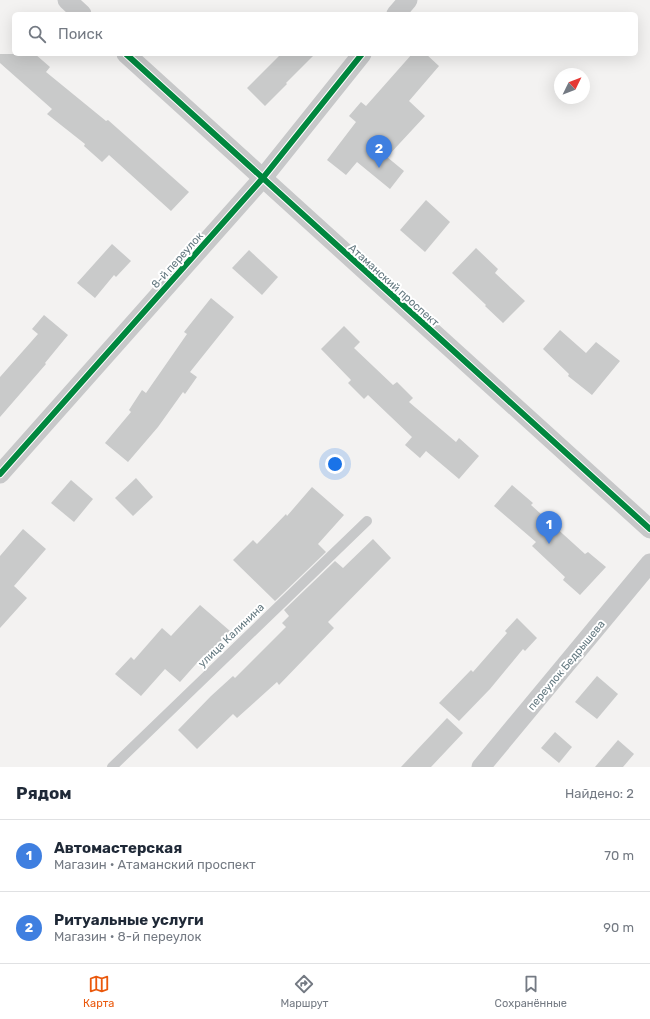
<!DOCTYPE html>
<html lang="ru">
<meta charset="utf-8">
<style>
:root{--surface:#fff;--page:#f2f2f3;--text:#1f2937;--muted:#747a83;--line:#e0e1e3;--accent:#ea580c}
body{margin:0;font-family:Rubik,sans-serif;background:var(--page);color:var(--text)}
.compass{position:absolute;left:554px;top:68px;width:36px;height:36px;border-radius:50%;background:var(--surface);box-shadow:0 4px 16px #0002;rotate:47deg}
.you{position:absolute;left:335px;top:464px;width:14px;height:14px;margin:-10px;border:3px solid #fff;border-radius:50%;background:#1a73e8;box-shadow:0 0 0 6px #1a73e833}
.badge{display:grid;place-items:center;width:26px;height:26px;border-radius:50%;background:var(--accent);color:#fff;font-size:13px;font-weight:700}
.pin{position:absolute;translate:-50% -33px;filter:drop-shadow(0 1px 2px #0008)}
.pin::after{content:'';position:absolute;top:21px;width:14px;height:12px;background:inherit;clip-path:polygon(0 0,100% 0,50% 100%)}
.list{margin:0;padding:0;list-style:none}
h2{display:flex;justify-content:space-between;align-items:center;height:52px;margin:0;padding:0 16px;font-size:17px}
h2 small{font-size:13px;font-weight:400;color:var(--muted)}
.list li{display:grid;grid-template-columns:26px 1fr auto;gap:12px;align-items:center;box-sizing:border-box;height:72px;padding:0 16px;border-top:1px solid var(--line)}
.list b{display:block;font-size:15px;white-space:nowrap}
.list p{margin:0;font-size:13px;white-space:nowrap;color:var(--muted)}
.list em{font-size:13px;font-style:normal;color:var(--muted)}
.icon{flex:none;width:22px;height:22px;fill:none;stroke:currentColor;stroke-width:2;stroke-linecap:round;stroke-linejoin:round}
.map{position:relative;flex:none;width:650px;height:767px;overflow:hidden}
.search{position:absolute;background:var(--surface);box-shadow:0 4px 16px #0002;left:12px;right:12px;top:12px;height:44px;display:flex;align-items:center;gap:10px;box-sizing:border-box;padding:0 14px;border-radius:6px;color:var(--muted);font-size:15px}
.sheet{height:196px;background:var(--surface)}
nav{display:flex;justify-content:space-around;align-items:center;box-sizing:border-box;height:56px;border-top:1px solid var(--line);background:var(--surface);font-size:11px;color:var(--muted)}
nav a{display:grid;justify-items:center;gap:2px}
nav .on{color:var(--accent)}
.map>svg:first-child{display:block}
</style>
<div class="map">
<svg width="650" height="767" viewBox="0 0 650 767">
<rect width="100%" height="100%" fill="#f3f2f1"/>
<!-- building -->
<g fill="#c9caca">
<path d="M 0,54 L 35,54 L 50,67 L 46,72 L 106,121 L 108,120 L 189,192 L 171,211 L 109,155 L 102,162 L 84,146 L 85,144 L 47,114 L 52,109 L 0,63 Z"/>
<path d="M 281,54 L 315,54 L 286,83 L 287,84 L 265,106 L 247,88 Z"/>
<path d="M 412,54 L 426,54 L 439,66 L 409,101 L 425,116 L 387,157 L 404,171 L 390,189 L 357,162 L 346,175 L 327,160 L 356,122 L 349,116 L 361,102 L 366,106 Z"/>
<path d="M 426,200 L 450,222 L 425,252 L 400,230 Z"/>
<path d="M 112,244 L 131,261 L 116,277 L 114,275 L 95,298 L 77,283 Z"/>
<path d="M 476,248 L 498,269 L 495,273 L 525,301 L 503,323 L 485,306 L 486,305 L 452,273 Z"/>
<path d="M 249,250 L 278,277 L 262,295 L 232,268 Z"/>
<path d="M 211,298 L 234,317 L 190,372 L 197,377 L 185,394 L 183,392 L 158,427 L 128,462 L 105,443 L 131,412 L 129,410 L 142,390 L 146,393 L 187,334 L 184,332 Z"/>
<path d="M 44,315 L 68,335 L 45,363 L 46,364 L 0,417 L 0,377 L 38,334 L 32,329 Z"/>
<path d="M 344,326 L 360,342 L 354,348 L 393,385 L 397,382 L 413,398 L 409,402 L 456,442 L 459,438 L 479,456 L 459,479 L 426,451 L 420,458 L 405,445 L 412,437 L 368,395 L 364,399 L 348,383 L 351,380 L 321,349 Z"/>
<path d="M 560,330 L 586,353 L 596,342 L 620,361 L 592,395 L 568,376 L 569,374 L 543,349 Z"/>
<path d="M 136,478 L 153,497 L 133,516 L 115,498 Z"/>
<path d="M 71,480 L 93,499 L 74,522 L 51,503 Z"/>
<path d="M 512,485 L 533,503 L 531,505 L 585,554 L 588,552 L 606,567 L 580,595 L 563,580 L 565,577 L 532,546 L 536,542 L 494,506 Z"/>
<path d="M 312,487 L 344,515 L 318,544 L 326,552 L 275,601 L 233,560 L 253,540 L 257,544 L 286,514 L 287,516 Z"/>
<path d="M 23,529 L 46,549 L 14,586 L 27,598 L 0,628 L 0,556 Z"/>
<path d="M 373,539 L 391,558 L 328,622 L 334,628 L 279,685 L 277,682 L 237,718 L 233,714 L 197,749 L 178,730 L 211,696 L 233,676 L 235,678 L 286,627 L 282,623 L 289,616 L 284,610 L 335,561 L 343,568 Z"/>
<path d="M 200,605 L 230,631 L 206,657 L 204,655 L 180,682 L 165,669 L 141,696 L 115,674 L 131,657 L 134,660 L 162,628 L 171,636 Z"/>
<path d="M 517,618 L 537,638 L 525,651 L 523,649 L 490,689 L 459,721 L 439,703 L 471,670 L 473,672 L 507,633 L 505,631 Z"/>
<path d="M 597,676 L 618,694 L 597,719 L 575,702 Z"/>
<path d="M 447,718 L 463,733 L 431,767 L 401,767 Z"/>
<path d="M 555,732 L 572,747 L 559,763 L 541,748 Z"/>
<path d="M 618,740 L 634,754 L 623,767 L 595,767 Z"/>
</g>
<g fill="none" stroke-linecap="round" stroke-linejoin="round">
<!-- service -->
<path stroke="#c7c8c9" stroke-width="10" d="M 112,767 L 367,521"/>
<!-- minor -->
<g stroke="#c7c8c9" stroke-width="19">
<path d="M 67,0 L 82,14"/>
<path d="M 396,14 L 408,0"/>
<path d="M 126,54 L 650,529"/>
<path d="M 0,474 L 262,179 L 362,54"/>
<path d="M 481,767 L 650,563"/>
</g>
<!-- cycleway casing -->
<g stroke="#fff" stroke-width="8">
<g id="cycleway">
<path d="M 126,54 L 650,529"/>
<path d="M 0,474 L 262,179 L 362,54"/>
</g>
</g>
<!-- cycleway -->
<use href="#cycleway" stroke="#00873e" stroke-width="6"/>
</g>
<g text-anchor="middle" stroke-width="4" stroke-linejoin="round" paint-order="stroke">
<!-- street labels -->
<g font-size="11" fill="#647980" stroke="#fff">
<text transform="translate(177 260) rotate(-48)" y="4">8-й переулок</text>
<text transform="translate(394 285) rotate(42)" y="4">Атаманский проспект</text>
<text transform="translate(231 635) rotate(-44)" y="4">улица Калинина</text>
<text transform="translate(566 665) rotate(-50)" y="4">переулок Бедрышева</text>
</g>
</g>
</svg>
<svg class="compass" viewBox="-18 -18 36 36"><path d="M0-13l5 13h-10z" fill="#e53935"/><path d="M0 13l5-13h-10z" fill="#747a83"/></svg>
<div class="you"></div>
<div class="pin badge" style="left:549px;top:544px;background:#3f7fe0">1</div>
<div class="pin badge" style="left:379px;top:168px;background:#3f7fe0">2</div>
<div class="search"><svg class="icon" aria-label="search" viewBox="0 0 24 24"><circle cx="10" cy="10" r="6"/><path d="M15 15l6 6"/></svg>Поиск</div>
</div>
<section class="sheet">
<h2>Рядом<small>Найдено: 2</small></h2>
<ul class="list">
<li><span class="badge" style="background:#3f7fe0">1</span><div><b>Автомастерская</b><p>Магазин · Атаманский проспект</p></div><em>70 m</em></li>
<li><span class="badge" style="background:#3f7fe0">2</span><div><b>Ритуальные услуги</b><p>Магазин · 8-й переулок</p></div><em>90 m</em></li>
</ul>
</section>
<nav>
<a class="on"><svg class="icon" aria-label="map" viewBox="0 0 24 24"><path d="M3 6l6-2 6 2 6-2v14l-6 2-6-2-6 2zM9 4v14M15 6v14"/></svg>Карта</a>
<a><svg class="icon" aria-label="directions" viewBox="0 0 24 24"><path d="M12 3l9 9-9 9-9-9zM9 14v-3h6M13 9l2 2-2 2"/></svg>Маршрут</a>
<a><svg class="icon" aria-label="saved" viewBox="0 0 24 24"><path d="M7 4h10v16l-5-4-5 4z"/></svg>Сохранённые</a>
</nav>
